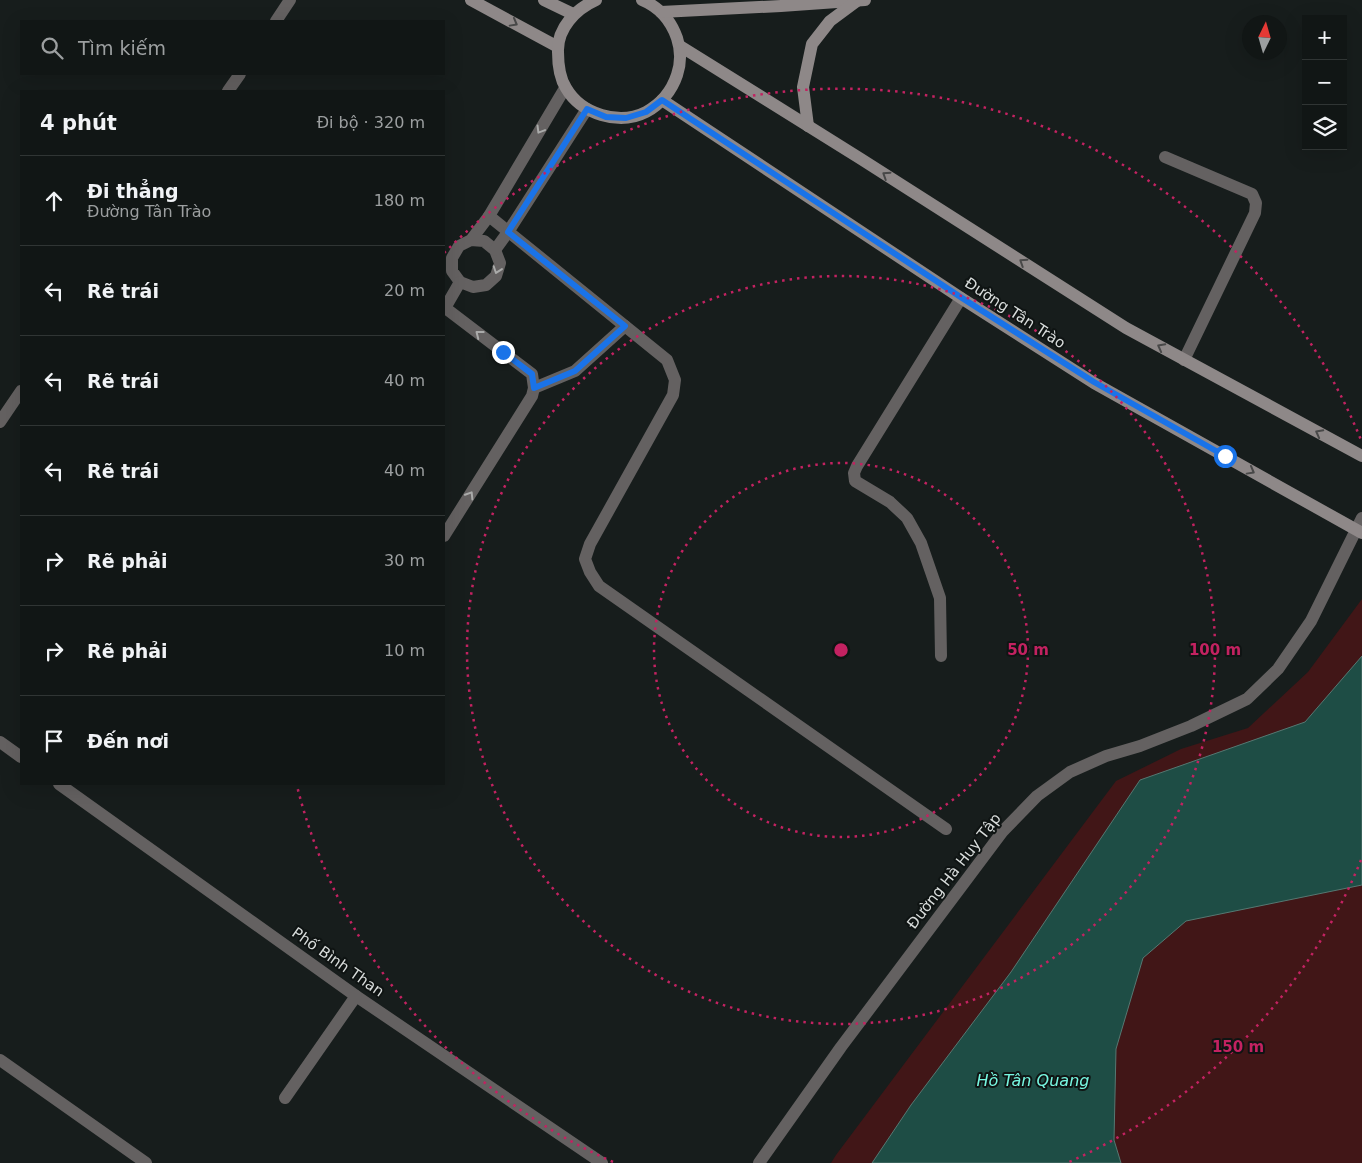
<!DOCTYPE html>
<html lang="vi">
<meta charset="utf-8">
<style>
:root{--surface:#111615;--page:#1a1f1e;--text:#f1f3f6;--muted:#9c9fa0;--line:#303534}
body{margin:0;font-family:"DejaVu Sans",sans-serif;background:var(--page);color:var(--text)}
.controls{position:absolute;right:15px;top:15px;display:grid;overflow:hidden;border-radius:0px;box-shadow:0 5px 20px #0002}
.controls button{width:45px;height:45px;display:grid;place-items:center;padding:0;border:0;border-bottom:1px solid var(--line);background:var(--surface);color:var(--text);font:25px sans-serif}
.compass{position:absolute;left:1242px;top:15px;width:45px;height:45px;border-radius:50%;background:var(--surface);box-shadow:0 5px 20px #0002;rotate:5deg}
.stop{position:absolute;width:15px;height:15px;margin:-11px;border:4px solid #1a73e8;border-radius:50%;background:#fff}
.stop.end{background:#1a73e8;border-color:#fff;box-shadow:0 1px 5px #0008}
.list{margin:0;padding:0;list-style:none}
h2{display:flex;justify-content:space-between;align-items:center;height:65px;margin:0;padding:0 20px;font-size:21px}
h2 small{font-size:16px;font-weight:400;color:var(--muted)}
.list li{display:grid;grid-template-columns:32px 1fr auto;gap:15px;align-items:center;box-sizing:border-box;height:90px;padding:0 20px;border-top:1px solid var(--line)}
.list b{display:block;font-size:19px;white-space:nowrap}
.list p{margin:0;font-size:16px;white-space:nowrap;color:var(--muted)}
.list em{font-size:16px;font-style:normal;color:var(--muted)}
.icon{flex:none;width:28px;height:28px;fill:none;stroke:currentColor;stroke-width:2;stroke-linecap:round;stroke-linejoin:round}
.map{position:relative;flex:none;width:1362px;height:1163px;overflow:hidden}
.search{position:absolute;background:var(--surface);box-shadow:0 5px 20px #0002;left:20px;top:20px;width:425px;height:55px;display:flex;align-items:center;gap:12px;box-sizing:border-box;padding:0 18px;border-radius:0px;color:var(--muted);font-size:19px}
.panel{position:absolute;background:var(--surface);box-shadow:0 5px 20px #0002;left:20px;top:90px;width:425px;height:695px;border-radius:0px}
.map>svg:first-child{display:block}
</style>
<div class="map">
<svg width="1362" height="1163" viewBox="0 0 1362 1163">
<rect width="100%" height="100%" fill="#171d1c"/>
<!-- green -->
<path fill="#411617" d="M 1362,599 L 1362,1163 L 831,1163 L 836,1155 L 1116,781 L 1181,749 L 1248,728 L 1308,672 Z"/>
<!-- water -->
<path fill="#1e4d45" stroke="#567872" d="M 1362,656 L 1362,885 L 1186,921 L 1143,958 L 1116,1049 L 1114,1140 L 1121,1163 L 872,1163 L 911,1105 L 1011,972 L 1140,780 L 1305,722 Z"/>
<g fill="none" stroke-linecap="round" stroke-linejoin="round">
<!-- lane -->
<g stroke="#646161" stroke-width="12">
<path d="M 1165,157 L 1252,194 L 1256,203 L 1255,213 L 1184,360"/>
<path d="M 489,216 L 667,360 L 675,380 L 673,395 L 590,544 L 585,559 L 590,572 L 599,586 L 946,829"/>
<path d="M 471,240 L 484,241 L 495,250 L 500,263 L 496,276 L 486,285 L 473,287 L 460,282 L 452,271 L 452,258 L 459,246 L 471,240 L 489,216 L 565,88"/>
<path d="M 495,250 L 508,232 L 587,109"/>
<path d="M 444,307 L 532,374 L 534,388 L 532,396 L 444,536"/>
<path d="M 534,388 L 575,371 L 625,326"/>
<path d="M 941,656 L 940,598 L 921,543 L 907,518 L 890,502 L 855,481 L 854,473 L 857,466 L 961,298"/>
</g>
<!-- street -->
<g stroke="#646161" stroke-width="12">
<path d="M 276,21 L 290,0"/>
<path d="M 228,91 L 240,74"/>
<path d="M 445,308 L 460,282"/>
<path d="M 0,422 L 21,391"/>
<path d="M 0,742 L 21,757"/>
<path d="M 59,784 L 356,996 L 602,1163"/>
<path d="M 0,1060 L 146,1163"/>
<path d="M 285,1098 L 356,996"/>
<path d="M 759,1163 L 841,1047 L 1003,831 L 1037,796 L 1070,772 L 1106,756 L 1140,746 L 1191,726 L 1247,699 L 1278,669 L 1311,621 L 1362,518"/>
</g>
<!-- secondary -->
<g stroke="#8e8888" stroke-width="12">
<path d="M 471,0 L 558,47"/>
<path d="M 544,0 L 573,14"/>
<path d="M 596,0 C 576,9 557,28 558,52 C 558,64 559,77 566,88 C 581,114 619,126 646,112 C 661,104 672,90 677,75 C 681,63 681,50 677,38 C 671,21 659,7 642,0"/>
<path d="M 661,12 L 781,6 L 865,0"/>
<path d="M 680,46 L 861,159 L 1126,328 L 1362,456"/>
<path d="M 662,100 L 961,298 L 1094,383 L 1362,533"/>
<path d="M 808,126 L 803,87 L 812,44 L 830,21 L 857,1"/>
</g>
</g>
<!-- one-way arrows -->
<defs><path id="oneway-chevron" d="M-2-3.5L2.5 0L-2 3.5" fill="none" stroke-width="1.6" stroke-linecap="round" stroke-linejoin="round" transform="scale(1.25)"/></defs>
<g stroke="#484848">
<use href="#oneway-chevron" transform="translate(514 23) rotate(29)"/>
<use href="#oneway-chevron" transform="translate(886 175) rotate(-147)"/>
<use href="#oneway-chevron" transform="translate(1023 262) rotate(-147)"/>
<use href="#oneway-chevron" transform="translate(1161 347) rotate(-152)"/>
<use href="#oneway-chevron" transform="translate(1319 433) rotate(-152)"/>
<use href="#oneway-chevron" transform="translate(1251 471) rotate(29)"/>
</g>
<g stroke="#aaabaa">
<use href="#oneway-chevron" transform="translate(540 130) rotate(121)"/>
<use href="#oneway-chevron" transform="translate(497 270) rotate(109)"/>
<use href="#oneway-chevron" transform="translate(479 334) rotate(-142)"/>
<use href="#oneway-chevron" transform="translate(470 495) rotate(-58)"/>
</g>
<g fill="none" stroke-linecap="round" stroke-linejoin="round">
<!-- route -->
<path stroke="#1a73e8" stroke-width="6" d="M 503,352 L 532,374 L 534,388 L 575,371 L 625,326 L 508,232 L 587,109 L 606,117 L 626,118 L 646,112 L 662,100 L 962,298 L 1094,382 L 1225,456"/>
</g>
<!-- distance rings -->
<g fill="none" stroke="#c32261" stroke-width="2.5" stroke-dasharray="2.5 5">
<circle cx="841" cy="650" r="187"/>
<circle cx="841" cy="650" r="374"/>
<path d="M1361 860A561 561 0 0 1 1069 1162M613 1162A561 561 0 0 1 297 786M444 253A561 561 0 0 1 1361 440"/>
</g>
<g text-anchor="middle" stroke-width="4" stroke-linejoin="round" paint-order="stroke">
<!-- street labels -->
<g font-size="15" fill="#d8dcdb" stroke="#0f1413">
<text transform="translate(1015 313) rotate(33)" y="5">Đường Tân Trào</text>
<text transform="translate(954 871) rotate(-52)" y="5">Đường Hà Huy Tập</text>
<text transform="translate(338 962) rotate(35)" y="5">Phố Bình Than</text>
</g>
<!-- water labels -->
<g font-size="16" font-style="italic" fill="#77f7e1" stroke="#0f1413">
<text x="1033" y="1086">Hồ Tân Quang</text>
</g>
</g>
<circle cx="841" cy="650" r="8" fill="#c32261" stroke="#0f1413" stroke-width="2.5"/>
<g font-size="15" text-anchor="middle" font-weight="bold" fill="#c32261" stroke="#0f1413" stroke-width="4" stroke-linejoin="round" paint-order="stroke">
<text x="1028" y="655">50 m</text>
<text x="1215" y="655">100 m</text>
<text x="1238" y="1052">150 m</text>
</g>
</svg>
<div class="controls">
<button>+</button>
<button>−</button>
<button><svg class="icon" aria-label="layers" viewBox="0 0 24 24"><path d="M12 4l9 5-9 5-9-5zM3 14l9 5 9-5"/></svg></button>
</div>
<svg class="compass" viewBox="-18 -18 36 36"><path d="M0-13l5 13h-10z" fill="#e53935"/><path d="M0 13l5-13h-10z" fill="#9c9fa0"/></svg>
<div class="stop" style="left:1225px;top:456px"></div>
<div class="stop end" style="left:503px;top:352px"></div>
<div class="search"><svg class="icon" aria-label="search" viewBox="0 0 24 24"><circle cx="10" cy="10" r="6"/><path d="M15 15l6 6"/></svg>Tìm kiếm</div>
<section class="panel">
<h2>4 phút<small>Đi bộ · 320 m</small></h2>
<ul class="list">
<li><svg class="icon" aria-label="ahead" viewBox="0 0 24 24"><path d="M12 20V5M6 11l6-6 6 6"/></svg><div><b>Đi thẳng</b><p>Đường Tân Trào</p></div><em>180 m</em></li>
<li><svg class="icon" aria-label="left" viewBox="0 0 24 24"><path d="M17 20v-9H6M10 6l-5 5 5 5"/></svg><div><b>Rẽ trái</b></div><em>20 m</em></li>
<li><svg class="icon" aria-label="left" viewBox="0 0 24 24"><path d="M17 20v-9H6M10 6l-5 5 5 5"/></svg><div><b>Rẽ trái</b></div><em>40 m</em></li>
<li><svg class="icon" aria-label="left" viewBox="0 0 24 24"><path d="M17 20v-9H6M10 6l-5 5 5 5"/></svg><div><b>Rẽ trái</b></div><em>40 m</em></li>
<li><svg class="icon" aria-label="right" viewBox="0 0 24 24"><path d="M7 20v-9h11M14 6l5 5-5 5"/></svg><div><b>Rẽ phải</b></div><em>30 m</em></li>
<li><svg class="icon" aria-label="right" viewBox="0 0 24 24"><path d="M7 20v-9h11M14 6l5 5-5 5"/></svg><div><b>Rẽ phải</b></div><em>10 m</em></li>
<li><svg class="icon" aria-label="arrive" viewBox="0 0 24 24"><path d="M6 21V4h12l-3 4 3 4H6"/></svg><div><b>Đến nơi</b></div></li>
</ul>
</section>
</div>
